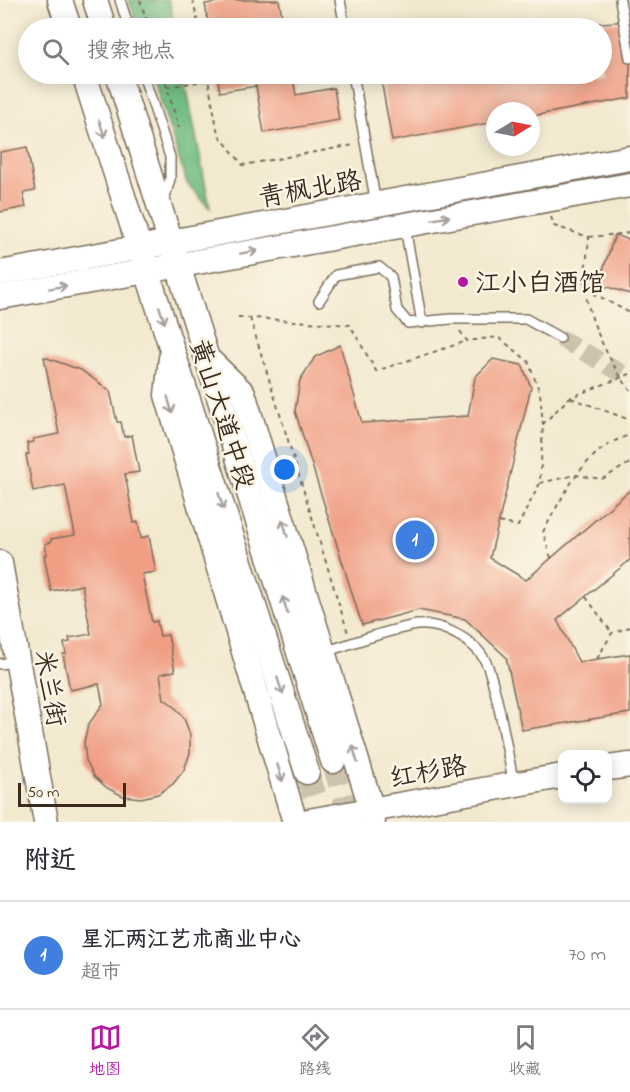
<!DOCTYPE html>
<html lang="zh">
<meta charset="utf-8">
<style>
:root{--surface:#fff;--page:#f7f7f7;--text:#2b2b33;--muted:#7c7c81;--line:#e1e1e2;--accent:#b5179e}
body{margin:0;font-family:"Indie Flower","LXGW WenKai TC",sans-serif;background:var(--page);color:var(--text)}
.controls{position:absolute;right:18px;bottom:18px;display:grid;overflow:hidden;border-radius:12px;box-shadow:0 3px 15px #0003}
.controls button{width:54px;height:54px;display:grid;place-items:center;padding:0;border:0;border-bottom:2px solid var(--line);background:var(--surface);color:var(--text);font:30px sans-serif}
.compass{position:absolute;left:486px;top:102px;width:54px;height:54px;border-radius:50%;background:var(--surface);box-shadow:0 3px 15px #0003;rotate:80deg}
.scale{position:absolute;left:18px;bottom:15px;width:108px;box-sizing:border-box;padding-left:6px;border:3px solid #3b2a1e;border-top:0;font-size:16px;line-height:21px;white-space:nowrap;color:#3b2a1e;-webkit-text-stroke:4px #fcf5e5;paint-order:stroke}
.you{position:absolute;left:285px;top:470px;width:21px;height:21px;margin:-15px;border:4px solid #fff;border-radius:50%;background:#1a73e8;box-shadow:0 0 0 9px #1a73e833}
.badge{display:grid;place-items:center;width:39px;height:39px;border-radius:50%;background:var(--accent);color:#fff;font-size:20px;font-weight:700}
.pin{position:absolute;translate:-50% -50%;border:3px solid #fff;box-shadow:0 2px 6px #0006}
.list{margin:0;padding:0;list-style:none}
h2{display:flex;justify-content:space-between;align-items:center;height:78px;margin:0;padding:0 24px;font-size:26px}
h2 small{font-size:20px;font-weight:400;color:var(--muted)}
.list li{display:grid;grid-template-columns:39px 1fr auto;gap:18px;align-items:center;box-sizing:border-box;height:108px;padding:0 24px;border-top:2px solid var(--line)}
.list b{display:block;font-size:22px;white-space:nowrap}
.list p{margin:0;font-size:20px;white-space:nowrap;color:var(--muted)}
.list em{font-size:20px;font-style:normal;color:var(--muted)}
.icon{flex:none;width:33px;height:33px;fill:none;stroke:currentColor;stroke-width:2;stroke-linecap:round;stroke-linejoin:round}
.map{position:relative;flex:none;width:630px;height:822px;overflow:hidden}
.search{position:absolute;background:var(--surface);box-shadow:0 3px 15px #0003;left:18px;right:18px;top:18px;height:66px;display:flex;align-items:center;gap:15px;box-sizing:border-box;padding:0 21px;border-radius:33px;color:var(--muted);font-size:22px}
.sheet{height:186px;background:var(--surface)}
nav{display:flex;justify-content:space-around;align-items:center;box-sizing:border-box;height:84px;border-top:2px solid var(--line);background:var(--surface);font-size:16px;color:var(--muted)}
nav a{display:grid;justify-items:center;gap:3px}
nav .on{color:var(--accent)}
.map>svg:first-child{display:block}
</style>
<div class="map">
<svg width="630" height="822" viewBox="0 0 630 822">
<rect width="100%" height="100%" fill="#fcf5e5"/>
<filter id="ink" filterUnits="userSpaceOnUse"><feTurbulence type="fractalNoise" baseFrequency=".0167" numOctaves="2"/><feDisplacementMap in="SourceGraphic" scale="12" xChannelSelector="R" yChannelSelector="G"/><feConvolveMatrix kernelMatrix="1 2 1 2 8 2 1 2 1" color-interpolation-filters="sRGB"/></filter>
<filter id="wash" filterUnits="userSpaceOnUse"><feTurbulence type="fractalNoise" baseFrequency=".008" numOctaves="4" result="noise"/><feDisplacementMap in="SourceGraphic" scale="24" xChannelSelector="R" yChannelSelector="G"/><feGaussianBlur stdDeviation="1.35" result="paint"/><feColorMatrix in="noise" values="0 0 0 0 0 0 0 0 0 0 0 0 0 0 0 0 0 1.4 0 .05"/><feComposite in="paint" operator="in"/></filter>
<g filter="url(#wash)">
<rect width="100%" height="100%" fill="#f2e9cf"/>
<!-- forest -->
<g fill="#73bd84" stroke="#577451" stroke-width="1.5">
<path d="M 129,0 L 169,0 L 175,28 L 138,28 Z"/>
<path d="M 152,74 L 184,74 L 210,208 L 187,183 Z"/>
</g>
<g id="blocks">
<!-- building -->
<g fill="#f09e84">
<path d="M 230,0 L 279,0 L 284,28 L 209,28 L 205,4 Z"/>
<path d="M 630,21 L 630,98 L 531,116 L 531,111 L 495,111 L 495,122 L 392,141 L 380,74 L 602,74 L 602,28 L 574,28 L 586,24 Z"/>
<path d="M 217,74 L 292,74 L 296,95 L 334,88 L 339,120 L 264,133 L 256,86 L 220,92 Z"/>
<path d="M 27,147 L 35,191 L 23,193 L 26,207 L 0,212 L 0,152 Z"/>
<path d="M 615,235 L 630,240 L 630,294 L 598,284 Z"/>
<path d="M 340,345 L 362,423 L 468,416 L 475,377 L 493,359 L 522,365 L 531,387 L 490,558 L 526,580 L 630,490 L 630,560 L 557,620 L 579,662 L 630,654 L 630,713 L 522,730 L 506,657 L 465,619 L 419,610 L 362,625 L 295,411 L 300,380 L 315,357 Z"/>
<path d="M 44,357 L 81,370 L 110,391 L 117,422 L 121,422 L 124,437 L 132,435 L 139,472 L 125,474 L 134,523 L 138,522 L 141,538 L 149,536 L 156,572 L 142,574 L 152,622 L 157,621 L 160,636 L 168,635 L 175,671 L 160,674 L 164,699 L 173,705 L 184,718 L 190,735 L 190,753 L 184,770 L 173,784 L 158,794 L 141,798 L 123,796 L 107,788 L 94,776 L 86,760 L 84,742 L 88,725 L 103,704 L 99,684 L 70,690 L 63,654 L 66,654 L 64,643 L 70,642 L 69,638 L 91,634 L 82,585 L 51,591 L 44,555 L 47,555 L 45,544 L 51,542 L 51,539 L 75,535 L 65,485 L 33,491 L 26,455 L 29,454 L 27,443 L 34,442 L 33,439 L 59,434 Z"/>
</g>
</g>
</g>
<g filter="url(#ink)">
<use href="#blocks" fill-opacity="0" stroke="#7b6d5c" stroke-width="1.5"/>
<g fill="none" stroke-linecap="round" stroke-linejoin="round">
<!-- street-tunnel -->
<path stroke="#cdc3ac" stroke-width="18" stroke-dasharray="18 9" stroke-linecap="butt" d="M 560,338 L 630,378"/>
<!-- secondary-tunnel -->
<g stroke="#cdc3ac" stroke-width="24" stroke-dasharray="24 12" stroke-linecap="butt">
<path d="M 333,761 L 352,822"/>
<path d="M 307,772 L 323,822"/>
</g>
<!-- lane casing -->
<g stroke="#7b6d5c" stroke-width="12">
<g id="lane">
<path d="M 120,0 L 129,28"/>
<path d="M 340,0 L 345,28"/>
<path d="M 620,0 L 630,58"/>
<path d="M 143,74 L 170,157 L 170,179 L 164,200"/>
<path d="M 353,74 L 376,204"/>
<path d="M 405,227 L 422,323"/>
<path d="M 319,301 L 336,275 L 379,267 L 391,277 L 397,310 L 408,323 L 451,319 L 526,319 L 560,338"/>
<path d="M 324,652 C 354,643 386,630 417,625 C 443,622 479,642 488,667 C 500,701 506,748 514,784"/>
<path d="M 0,664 L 17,661"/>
</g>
</g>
<!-- secondary casing -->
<g stroke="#7b6d5c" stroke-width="27">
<g id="secondary">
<path d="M 60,0 L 69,28"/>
<path d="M 95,0 L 104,28"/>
<path d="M 84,74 L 307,772"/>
<path d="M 118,74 L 333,761"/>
<path d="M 0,273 L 630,158"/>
<path d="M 0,297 L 630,185"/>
<path d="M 171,358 L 167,395 L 295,822"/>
<path d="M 210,361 L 243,393 L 372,810 L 373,822"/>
<path d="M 0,563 L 46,822"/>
<path d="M 608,768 L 630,765"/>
<path d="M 303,822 L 562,776"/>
</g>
</g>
<!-- path -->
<g stroke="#7b6d5c" stroke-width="2" stroke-dasharray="4.5 4.5" stroke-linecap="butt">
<path d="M 140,0 L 149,28"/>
<path d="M 193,0 L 199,28"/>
<path d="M 163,74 L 179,128"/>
<path d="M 207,74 L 218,134 L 243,165 L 354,145"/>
<path d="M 167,87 L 208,80"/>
<path d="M 551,217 L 554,226 L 589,237 C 588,253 584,272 585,288 C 588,320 611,365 630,390"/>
<path d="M 589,237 L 630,233"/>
<path d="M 585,289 L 630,313"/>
<path d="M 238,317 L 350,325 L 376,371 L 467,341"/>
<path d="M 250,318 L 348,633"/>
<path d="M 460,331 L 467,341 L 498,337 L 528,361 L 540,393 L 543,424"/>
<path d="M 571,398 L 630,420"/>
<path d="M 540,483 L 575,475 L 602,479 L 630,463"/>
<path d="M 499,522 L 518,526 L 540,483 L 543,424 L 569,398 L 630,374"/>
<path d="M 551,558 L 543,532 C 564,494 585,448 630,435"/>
<path d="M 586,597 L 612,633"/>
<path d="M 597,659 L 612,633 L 630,627"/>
</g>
<!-- lane -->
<use href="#lane" stroke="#fff" stroke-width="9"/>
<!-- secondary -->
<use href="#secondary" stroke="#fff" stroke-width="24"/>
</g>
<!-- one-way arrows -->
<defs><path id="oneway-shaft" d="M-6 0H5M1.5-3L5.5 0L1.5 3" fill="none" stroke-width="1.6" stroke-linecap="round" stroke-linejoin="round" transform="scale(1.5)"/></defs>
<g stroke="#a79f9a">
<use href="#oneway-shaft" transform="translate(102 129) rotate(72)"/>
<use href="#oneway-shaft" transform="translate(441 218) rotate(-10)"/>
<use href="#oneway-shaft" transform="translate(249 252) rotate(-10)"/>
<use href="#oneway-shaft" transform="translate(58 287) rotate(-10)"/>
<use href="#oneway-shaft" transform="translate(162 315) rotate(72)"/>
<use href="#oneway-shaft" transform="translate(170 405) rotate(74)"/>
<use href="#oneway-shaft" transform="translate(221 501) rotate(72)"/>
<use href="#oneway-shaft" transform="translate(285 528) rotate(-107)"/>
<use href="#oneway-shaft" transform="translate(285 605) rotate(-107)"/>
<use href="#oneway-shaft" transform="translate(280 686) rotate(72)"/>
<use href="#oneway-shaft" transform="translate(355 754) rotate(-107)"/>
<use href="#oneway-shaft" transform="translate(280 773) rotate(73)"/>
</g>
</g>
<!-- markers -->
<circle fill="#b5179e" stroke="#fcf5e5" stroke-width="2" cx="463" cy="282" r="6"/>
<g text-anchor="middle" stroke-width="5" stroke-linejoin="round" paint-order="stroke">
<!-- street labels -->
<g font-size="26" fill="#3b2a1e" stroke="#fcf5e5">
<text transform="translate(310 188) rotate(-10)" y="9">青枫北路</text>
<text transform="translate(223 414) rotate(72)" y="9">黄山大道中段</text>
<text transform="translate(51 688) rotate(80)" y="9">米兰街</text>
<text transform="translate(428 771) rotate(-10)" y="9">红杉路</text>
</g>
<!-- poi labels -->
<g font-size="26" fill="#3b2a1e" stroke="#fcf5e5" text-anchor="start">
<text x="475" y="291">江小白酒馆</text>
</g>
</g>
</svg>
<div class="controls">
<button><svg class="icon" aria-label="locate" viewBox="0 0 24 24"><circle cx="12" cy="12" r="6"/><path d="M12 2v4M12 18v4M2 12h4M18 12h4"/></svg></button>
</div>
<svg class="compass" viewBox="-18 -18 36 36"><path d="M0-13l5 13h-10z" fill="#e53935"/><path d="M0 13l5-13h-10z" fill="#7c7c81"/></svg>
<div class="scale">50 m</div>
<div class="you"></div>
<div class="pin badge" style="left:415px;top:540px;background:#3f7fe0">1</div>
<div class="search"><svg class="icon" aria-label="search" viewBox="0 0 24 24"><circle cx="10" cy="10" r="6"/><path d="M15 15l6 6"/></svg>搜索地点</div>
</div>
<section class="sheet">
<h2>附近<small></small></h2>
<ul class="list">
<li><span class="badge" style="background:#3f7fe0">1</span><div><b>星汇两江艺术商业中心</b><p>超市</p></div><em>70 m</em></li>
</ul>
</section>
<nav>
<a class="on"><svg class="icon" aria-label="map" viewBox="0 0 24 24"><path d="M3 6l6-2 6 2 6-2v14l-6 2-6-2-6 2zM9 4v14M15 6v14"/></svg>地图</a>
<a><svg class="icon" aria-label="directions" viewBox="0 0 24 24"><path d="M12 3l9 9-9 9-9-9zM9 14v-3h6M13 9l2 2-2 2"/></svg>路线</a>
<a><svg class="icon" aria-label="saved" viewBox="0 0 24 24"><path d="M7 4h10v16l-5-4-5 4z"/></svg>收藏</a>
</nav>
